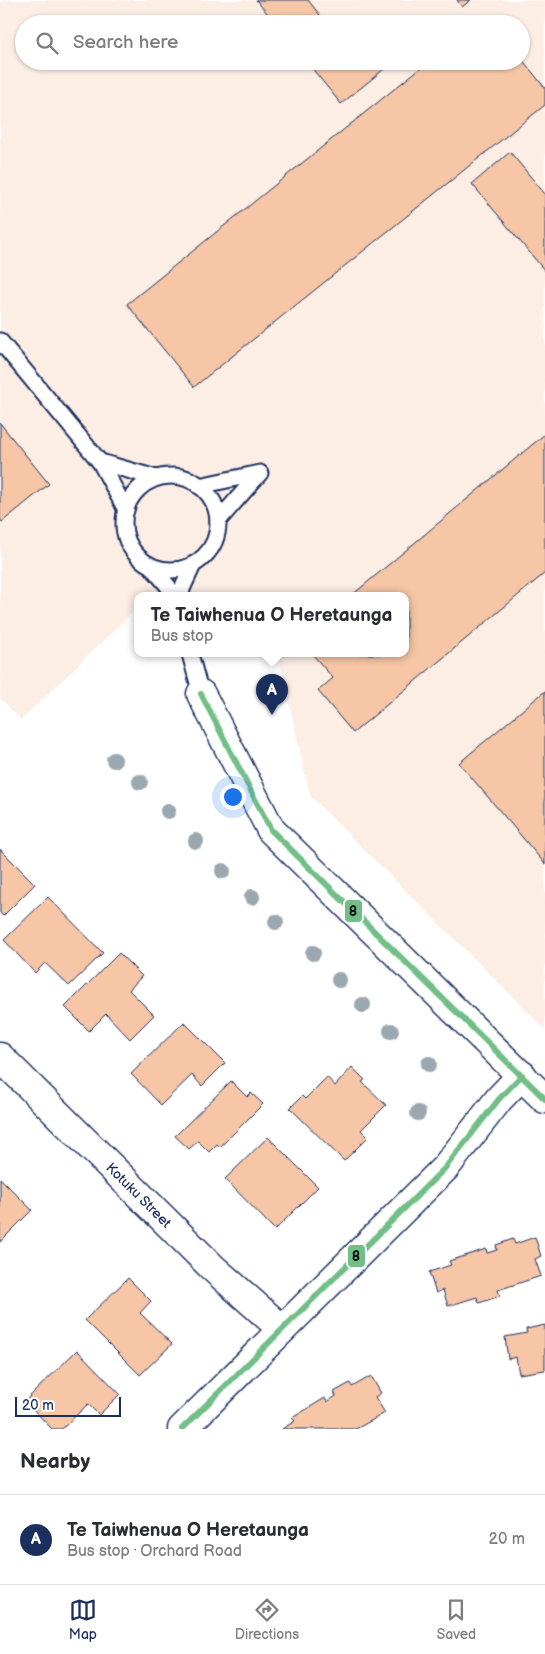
<!DOCTYPE html>
<meta charset="utf-8">
<style>
:root{--surface:#fff;--page:#f7f7f7;--text:#2b2b33;--muted:#7c7c81;--line:#e1e1e2;--accent:#1b2f5e}
body{margin:0;font-family:"Balsamiq Sans",sans-serif;background:var(--page);color:var(--text)}
.scale{position:absolute;left:15px;bottom:12px;width:106px;box-sizing:border-box;padding-left:5px;border:2px solid #1b2f5e;border-top:0;font-size:14px;line-height:18px;white-space:nowrap;color:#1b2f5e;-webkit-text-stroke:4px #fff;paint-order:stroke}
.you{position:absolute;left:232px;top:796px;width:18px;height:18px;margin:-12px;border:4px solid #fff;border-radius:50%;background:#1a73e8;box-shadow:0 0 0 8px #1a73e833}
.badge{display:grid;place-items:center;width:32px;height:32px;border-radius:50%;background:var(--accent);color:#fff;font-size:16px;font-weight:700}
.pin{position:absolute;translate:-50% -41px;filter:drop-shadow(0 1px 2px #0008)}
.pin::after{content:'';position:absolute;top:26px;width:18px;height:15px;background:inherit;clip-path:polygon(0 0,100% 0,50% 100%)}
.popup{position:absolute;left:134px;top:592px;width:275px;height:65px;box-sizing:border-box;display:grid;place-content:center;border-radius:10px;background:var(--surface);filter:drop-shadow(0 1px 4px #0005);font-size:16px;white-space:nowrap;color:var(--muted)}
.popup b{font-size:19px;color:var(--text)}
.popup::after{content:'';position:absolute;left:50%;top:100%;margin-left:-10px;border:10px solid transparent;border-top-color:var(--surface)}
.list{margin:0;padding:0;list-style:none}
h2{display:flex;justify-content:space-between;align-items:center;height:65px;margin:0;padding:0 20px;font-size:21px}
h2 small{font-size:16px;font-weight:400;color:var(--muted)}
.list li{display:grid;grid-template-columns:32px 1fr auto;gap:15px;align-items:center;box-sizing:border-box;height:90px;padding:0 20px;border-top:1px solid var(--line)}
.list b{display:block;font-size:19px;white-space:nowrap}
.list p{margin:0;font-size:16px;white-space:nowrap;color:var(--muted)}
.list em{font-size:16px;font-style:normal;color:var(--muted)}
.icon{flex:none;width:28px;height:28px;fill:none;stroke:currentColor;stroke-width:2;stroke-linecap:round;stroke-linejoin:round}
.map{position:relative;flex:none;width:545px;height:1429px;overflow:hidden}
.search{position:absolute;background:var(--surface);box-shadow:0 1px 4px #0004;left:15px;right:15px;top:15px;height:55px;display:flex;align-items:center;gap:12px;box-sizing:border-box;padding:0 18px;border-radius:28px;color:var(--muted);font-size:19px}
.sheet{height:155px;background:var(--surface)}
nav{display:flex;justify-content:space-around;align-items:center;box-sizing:border-box;height:70px;border-top:1px solid var(--line);background:var(--surface);font-size:14px;color:var(--muted)}
nav a{display:grid;justify-items:center;gap:2px}
nav .on{color:var(--accent)}
.map>svg:first-child{display:block}
</style>
<div class="map">
<svg width="545" height="1429" viewBox="0 0 545 1429">
<rect width="100%" height="100%" fill="#fff"/>
<filter id="ink" filterUnits="userSpaceOnUse"><feTurbulence type="fractalNoise" baseFrequency=".02" numOctaves="2"/><feDisplacementMap in="SourceGraphic" scale="10" xChannelSelector="R" yChannelSelector="G"/><feConvolveMatrix kernelMatrix="1 2 1 2 8 2 1 2 1" color-interpolation-filters="sRGB"/></filter>
<g filter="url(#ink)">
<!-- built -->
<path fill="#fceee4" fill-rule="evenodd" d="M 4,0 L 545,0 L 545,1029 L 310,796 L 278,654 L 406,654 L 406,596 L 138,596 L 138,607 L 21,720 L 0,698 L 0,3 ZM 24,24 L 521,24 L 521,61 L 24,61 Z"/>
<!-- building -->
<g fill="#f6c6a6" stroke="#1b2f5e">
<path d="M 256,0 L 308,0 L 327,24 L 276,24 Z"/>
<path d="M 457,0 L 471,0 L 462,7 Z"/>
<path d="M 486,15 L 493,24 L 476,24 Z"/>
<path d="M 521,58 L 545,88 L 545,105 L 194,387 L 127,304 L 429,61 L 521,61 Z"/>
<path d="M 306,61 L 394,61 L 341,104 Z"/>
<path d="M 510,152 L 545,194 L 545,271 L 472,184 Z"/>
<path d="M 0,423 L 49,484 L 2,522 L 0,519 Z"/>
<path d="M 545,434 L 545,573 L 353,733 L 318,691 L 333,678 L 312,654 L 406,654 L 406,596 L 351,596 Z"/>
<path d="M 545,691 L 545,864 L 459,763 Z"/>
<path d="M 0,849 L 35,884 L 3,916 L 0,913 Z"/>
<path d="M 48,897 L 103,953 L 69,986 L 45,963 L 35,973 L 4,940 Z"/>
<path d="M 119,953 L 142,976 L 129,990 L 154,1015 L 130,1039 L 106,1014 L 89,1031 L 65,1007 Z"/>
<path d="M 184,1022 L 225,1063 L 202,1086 L 192,1075 L 161,1105 L 131,1074 Z"/>
<path d="M 352,1067 L 365,1080 L 362,1082 L 386,1105 L 361,1130 L 368,1137 L 344,1161 L 290,1108 L 302,1096 L 305,1099 L 327,1077 L 335,1086 Z"/>
<path d="M 231,1081 L 247,1097 L 251,1093 L 263,1104 L 220,1147 L 217,1144 L 209,1152 L 198,1141 L 189,1149 L 175,1136 Z"/>
<path d="M 268,1137 L 318,1187 L 275,1230 L 225,1179 Z"/>
<path d="M 0,1178 L 32,1210 L 0,1242 Z"/>
<path d="M 535,1237 L 541,1256 L 535,1259 L 541,1276 L 498,1290 L 500,1296 L 479,1303 L 477,1297 L 448,1306 L 443,1290 L 436,1293 L 429,1272 L 451,1265 L 449,1261 L 486,1249 L 487,1253 L 497,1250 L 496,1245 L 513,1239 L 515,1244 Z"/>
<path d="M 128,1278 L 151,1301 L 140,1313 L 172,1344 L 140,1375 L 85,1320 Z"/>
<path d="M 545,1325 L 545,1370 L 519,1374 L 516,1357 L 508,1359 L 505,1337 L 527,1333 L 526,1329 Z"/>
<path d="M 77,1350 L 120,1394 L 99,1415 L 88,1404 L 62,1429 L 52,1429 L 25,1401 Z"/>
<path d="M 371,1376 L 381,1393 L 375,1397 L 385,1413 L 356,1429 L 282,1429 L 295,1421 L 292,1418 L 325,1398 L 327,1402 L 336,1396 L 334,1392 L 350,1383 L 352,1387 Z"/>
</g>
<g fill="none" stroke-linecap="round" stroke-linejoin="round">
<!-- service casing -->
<g stroke="#1b2f5e" stroke-width="19">
<g id="service">
<path d="M 0,341 L 100,462"/>
<circle cx="171" cy="523" r="47"/>
<path d="M 199,486 L 260,473 L 218,521"/>
<path d="M 126,510 L 100,462 L 156,478"/>
<path d="M 151,566 L 168,586 L 173,596"/>
<path d="M 181,596 L 182,589 L 193,565"/>
<path d="M 190,654 L 201,694"/>
</g>
</g>
<!-- minor casing -->
<g stroke="#1b2f5e" stroke-width="31">
<g id="minor">
<path d="M 201,694 L 271,830 L 545,1099"/>
<path d="M 0,1057 L 213,1268 L 282,1329"/>
<path d="M 182,1429 L 445,1168 L 499,1099 L 522,1075"/>
</g>
</g>
<!-- service -->
<use href="#service" stroke="#fff" stroke-width="15"/>
<!-- minor -->
<use href="#minor" stroke="#fff" stroke-width="28"/>
<!-- bus-1 casing -->
<g stroke="#fff" stroke-width="10">
<g id="bus-1">
<path d="M 201,694 L 271,830 L 545,1099"/>
<path d="M 182,1429 L 445,1168 L 499,1099 L 522,1075"/>
</g>
</g>
<!-- bus-1 -->
<use href="#bus-1" stroke="#72be87" stroke-width="6"/>
</g>
<!-- trees -->
<g fill="#9ca8af">
<circle cx="114" cy="760" r="8"/>
<circle cx="140" cy="782" r="8"/>
<circle cx="168" cy="811" r="8"/>
<circle cx="196" cy="841" r="8"/>
<circle cx="223" cy="871" r="8"/>
<circle cx="252" cy="897" r="8"/>
<circle cx="276" cy="922" r="8"/>
<circle cx="313" cy="953" r="8"/>
<circle cx="339" cy="980" r="8"/>
<circle cx="363" cy="1005" r="8"/>
<circle cx="391" cy="1031" r="8"/>
<circle cx="429" cy="1064" r="8"/>
<circle cx="418" cy="1113" r="8"/>
</g>
</g>
<g text-anchor="middle" stroke-width="5" stroke-linejoin="round" paint-order="stroke">
<!-- street labels -->
<g font-size="14" fill="#1b2f5e" stroke="#fff">
<text transform="translate(139 1195) rotate(45)" y="5">Kotuku Street</text>
</g>
</g>
<g stroke="#fff" stroke-width="2">
<rect x="344" y="899" width="19" height="24" rx="5" fill="#72be87"/>
<rect x="347" y="1244" width="19" height="24" rx="5" fill="#72be87"/>
</g>
<g font-size="14" text-anchor="middle" font-weight="bold" fill="#111">
<text x="353" y="916">8</text>
<text x="356" y="1261">8</text>
</g>
</svg>
<div class="scale">20 m</div>
<div class="you"></div>
<div class="pin badge" style="left:272px;top:715px">A</div>
<div class="popup"><b>Te Taiwhenua O Heretaunga</b>Bus stop</div>
<div class="search"><svg class="icon" aria-label="search" viewBox="0 0 24 24"><circle cx="10" cy="10" r="6"/><path d="M15 15l6 6"/></svg>Search here</div>
</div>
<section class="sheet">
<h2>Nearby<small></small></h2>
<ul class="list">
<li><span class="badge">A</span><div><b>Te Taiwhenua O Heretaunga</b><p>Bus stop · Orchard Road</p></div><em>20 m</em></li>
</ul>
</section>
<nav>
<a class="on"><svg class="icon" aria-label="map" viewBox="0 0 24 24"><path d="M3 6l6-2 6 2 6-2v14l-6 2-6-2-6 2zM9 4v14M15 6v14"/></svg>Map</a>
<a><svg class="icon" aria-label="directions" viewBox="0 0 24 24"><path d="M12 3l9 9-9 9-9-9zM9 14v-3h6M13 9l2 2-2 2"/></svg>Directions</a>
<a><svg class="icon" aria-label="saved" viewBox="0 0 24 24"><path d="M7 4h10v16l-5-4-5 4z"/></svg>Saved</a>
</nav>
